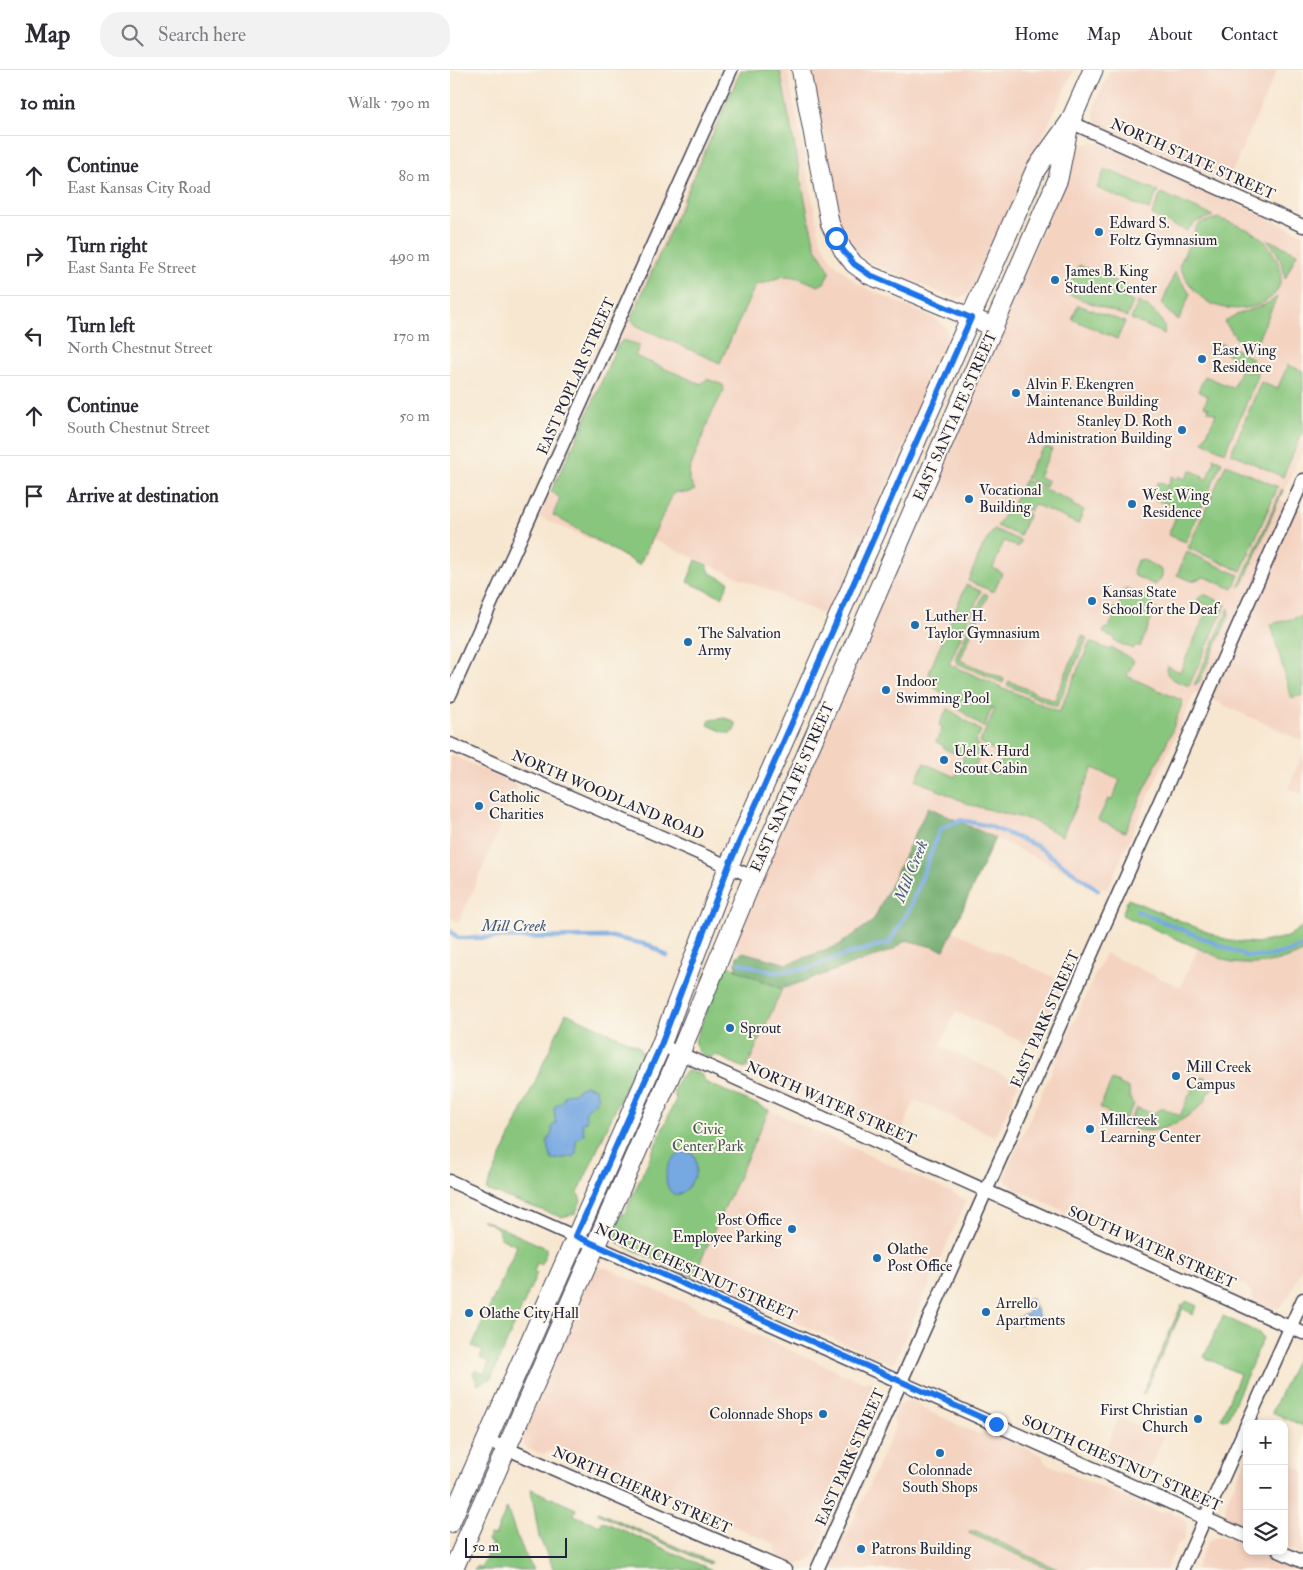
<!DOCTYPE html>
<meta charset="utf-8">
<style>
:root{--surface:#fff;--page:#f2f2f3;--text:#2b2b33;--muted:#7c7c81;--line:#e1e1e2}
body{margin:0;font-family:"IM FELL Double Pica",serif;background:var(--page);color:var(--text)}
.controls{position:absolute;right:15px;bottom:15px;display:grid;overflow:hidden;border-radius:10px;box-shadow:0 2px 8px #0003}
.controls button{width:45px;height:45px;display:grid;place-items:center;padding:0;border:0;border-bottom:1px solid var(--line);background:var(--surface);color:var(--text);font:25px sans-serif}
.scale{position:absolute;left:15px;bottom:12px;width:102px;box-sizing:border-box;padding-left:5px;border:2px solid #22223b;border-top:0;font-size:14px;line-height:18px;white-space:nowrap;color:#22223b;-webkit-text-stroke:4px #fbf7ec;paint-order:stroke}
.stop{position:absolute;width:15px;height:15px;margin:-11px;border:4px solid #1a73e8;border-radius:50%;background:#fff}
.stop.end{background:#1a73e8;border-color:#fff;box-shadow:0 1px 5px #0008}
.list{margin:0;padding:0;list-style:none}
h2{display:flex;justify-content:space-between;align-items:center;height:65px;margin:0;padding:0 20px;font-size:21px}
h2 small{font-size:16px;font-weight:400;color:var(--muted)}
.list li{display:grid;grid-template-columns:32px 1fr auto;gap:15px;align-items:center;box-sizing:border-box;height:80px;padding:0 20px;border-top:1px solid var(--line)}
.list b{display:block;font-size:19px;white-space:nowrap}
.list p{margin:0;font-size:16px;white-space:nowrap;color:var(--muted)}
.list em{font-size:16px;font-style:normal;color:var(--muted)}
.icon{flex:none;width:28px;height:28px;fill:none;stroke:currentColor;stroke-width:2;stroke-linecap:round;stroke-linejoin:round}
.map{position:relative;flex:none;width:853px;height:1500px;overflow:hidden}
header{display:flex;align-items:center;gap:30px;box-sizing:border-box;height:70px;padding:0 25px;background:var(--surface);border-bottom:1px solid var(--line)}
header strong{font-size:24px}
nav{display:flex;gap:28px;margin-inline-start:auto;font-size:18px}
.search{width:350px;height:45px;background:var(--page);display:flex;align-items:center;gap:12px;box-sizing:border-box;padding:0 18px;border-radius:20px;color:var(--muted);font-size:19px}
main{display:flex}
aside{flex:1;background:var(--surface)}
.map>svg:first-child{display:block}
</style>
<header>
<strong>Map</strong>
<div class="search"><svg class="icon" aria-label="search" viewBox="0 0 24 24"><circle cx="10" cy="10" r="6"/><path d="M15 15l6 6"/></svg>Search here</div>
<nav><a>Home</a><a>Map</a><a>About</a><a>Contact</a></nav>
</header>
<main>
<aside>
<h2>10 min<small>Walk · 790 m</small></h2>
<ul class="list">
<li><svg class="icon" aria-label="ahead" viewBox="0 0 24 24"><path d="M12 20V5M6 11l6-6 6 6"/></svg><div><b>Continue</b><p>East Kansas City Road</p></div><em>80 m</em></li>
<li><svg class="icon" aria-label="right" viewBox="0 0 24 24"><path d="M7 20v-9h11M14 6l5 5-5 5"/></svg><div><b>Turn right</b><p>East Santa Fe Street</p></div><em>490 m</em></li>
<li><svg class="icon" aria-label="left" viewBox="0 0 24 24"><path d="M17 20v-9H6M10 6l-5 5 5 5"/></svg><div><b>Turn left</b><p>North Chestnut Street</p></div><em>170 m</em></li>
<li><svg class="icon" aria-label="ahead" viewBox="0 0 24 24"><path d="M12 20V5M6 11l6-6 6 6"/></svg><div><b>Continue</b><p>South Chestnut Street</p></div><em>50 m</em></li>
<li><svg class="icon" aria-label="arrive" viewBox="0 0 24 24"><path d="M6 21V4h12l-3 4 3 4H6"/></svg><div><b>Arrive at destination</b></div></li>
</ul>
</aside>
<div class="map">
<svg width="853" height="1500" viewBox="0 0 853 1500">
<rect width="100%" height="100%" fill="#fbf7ec"/>
<filter id="ink" filterUnits="userSpaceOnUse"><feTurbulence type="fractalNoise" baseFrequency=".02" numOctaves="2"/><feDisplacementMap in="SourceGraphic" scale="10" xChannelSelector="R" yChannelSelector="G"/><feConvolveMatrix kernelMatrix="1 2 1 2 8 2 1 2 1" color-interpolation-filters="sRGB"/></filter>
<filter id="wash" filterUnits="userSpaceOnUse"><feTurbulence type="fractalNoise" baseFrequency=".0096" numOctaves="4" result="noise"/><feDisplacementMap in="SourceGraphic" scale="20" xChannelSelector="R" yChannelSelector="G"/><feGaussianBlur stdDeviation="1.12" result="paint"/><feColorMatrix in="noise" values="0 0 0 0 0 0 0 0 0 0 0 0 0 0 0 0 0 1.4 0 .05"/><feComposite in="paint" operator="in"/></filter>
<g filter="url(#wash)">
<rect width="100%" height="100%" fill="#f7e7d0"/>
<!-- built -->
<g fill="#f4d3c1">
<path d="M 289,0 L 337,0 L 370,168 L 382,191 L 405,211 L 414,217 L 487,250 L 497,259 L 498,264 L 497,278 L 379,547 L 203,470 L 193,493 L 89,447 Z"/>
<path d="M 361,0 L 624,0 L 572,109 L 525,214 L 517,224 L 509,228 L 498,226 L 421,193 L 412,187 L 400,174 L 390,153 Z"/>
<path d="M 660,0 L 827,0 L 777,113 L 654,58 L 648,54 L 644,46 L 645,35 Z"/>
<path d="M 643,72 L 652,74 L 853,164 L 853,379 L 830,430 L 853,440 L 853,671 L 745,622 L 657,820 L 478,738 L 423,851 L 389,875 L 337,894 L 281,878 L 363,685 L 626,85 L 630,78 L 635,74 Z"/>
<path d="M 0,684 L 68,716 L 9,852 L 0,848 Z"/>
<path d="M 853,684 L 853,724 L 838,718 Z"/>
<path d="M 503,861 L 614,912 L 585,978 L 506,942 L 490,976 L 569,1012 L 546,1067 L 465,1030 L 449,1066 L 296,999 L 332,919 L 443,880 L 456,870 L 494,880 Z"/>
<path d="M 748,879 L 782,893 L 818,894 L 836,890 L 853,882 L 853,1194 L 839,1226 L 830,1237 L 825,1239 L 821,1239 L 803,1231 L 799,1219 L 793,1214 L 738,1188 L 736,1189 L 740,1200 L 738,1201 L 729,1197 L 724,1183 L 658,1153 L 661,1165 L 659,1166 L 645,1155 L 567,1120 L 557,1112 L 555,1107 L 559,1095 L 655,883 L 730,917 Z"/>
<path d="M 319,1040 L 516,1129 L 515,1133 L 445,1291 L 442,1294 L 243,1207 Z"/>
<path d="M 154,1197 L 414,1313 L 419,1310 L 427,1315 L 431,1324 L 430,1337 L 428,1339 L 424,1339 L 372,1455 L 374,1463 L 363,1487 L 358,1491 L 346,1495 L 330,1489 L 327,1485 L 325,1474 L 108,1379 L 93,1384 L 79,1379 L 75,1376 L 71,1364 L 142,1202 Z"/>
<path d="M 458,1330 L 468,1332 L 474,1339 L 529,1364 L 536,1361 L 593,1386 L 594,1392 L 708,1442 L 719,1441 L 731,1447 L 735,1452 L 737,1457 L 734,1470 L 727,1475 L 716,1500 L 380,1500 L 380,1489 L 388,1470 L 396,1467 L 446,1355 L 443,1349 L 448,1336 Z"/>
<path d="M 669,1347 L 714,1367 L 695,1408 L 651,1388 Z"/>
<path d="M 797,1386 L 797,1460 L 782,1453 L 776,1447 L 775,1440 L 777,1430 Z"/>
<path d="M 834,1391 L 853,1400 L 853,1485 L 834,1477 Z"/>
<path d="M 770,1467 L 778,1468 L 797,1476 L 797,1481 L 808,1481 L 852,1500 L 745,1500 L 757,1473 L 763,1468 Z"/>
</g>
<!-- green -->
<g fill="#88c67d" stroke="#55745c">
<path d="M 291,0 L 330,0 L 359,150 L 366,178 L 380,201 L 374,213 L 368,216 C 353,210 341,202 325,209 C 318,212 314,214 306,214 L 270,293 L 187,256 L 181,249 Z"/>
<path d="M 655,99 L 708,121 L 699,140 L 647,118 Z"/>
<path d="M 711,123 L 763,146 L 746,152 L 737,161 L 705,147 L 702,144 Z"/>
<path d="M 768,148 C 781,153 800,159 810,167 C 817,172 822,181 826,188 C 848,231 792,249 760,233 C 746,226 736,210 729,196 L 747,156 L 750,153 Z"/>
<path d="M 817,169 L 847,183 L 835,209 C 833,193 828,182 817,169 Z"/>
<path d="M 629,195 L 677,216 L 673,227 L 683,232 L 677,247 C 656,238 636,232 616,223 Z"/>
<path d="M 725,202 L 740,224 L 729,250 L 717,241 L 712,234 Z"/>
<path d="M 827,227 L 804,278 C 787,277 784,262 774,252 C 790,239 811,241 827,227 Z"/>
<path d="M 688,232 C 700,237 717,249 714,264 L 681,249 Z"/>
<path d="M 628,235 L 675,252 L 667,269 L 622,249 Z"/>
<path d="M 173,270 L 190,275 L 185,286 L 251,314 L 257,309 L 273,315 L 274,320 L 261,345 L 239,401 L 239,409 L 245,420 L 237,423 L 224,422 L 189,495 L 103,445 L 110,428 L 101,421 L 130,362 L 166,278 Z"/>
<path d="M 765,272 L 790,281 L 803,289 L 793,294 L 794,292 L 762,277 Z"/>
<path d="M 838,295 L 853,301 L 853,361 L 833,407 L 781,383 L 811,312 L 827,319 Z"/>
<path d="M 792,296 L 797,303 L 807,300 L 806,311 L 775,382 L 753,372 L 766,344 L 758,341 L 759,338 L 754,336 L 758,326 L 748,321 L 755,306 L 783,318 Z"/>
<path d="M 597,377 L 602,379 L 589,407 L 598,411 L 596,417 L 576,408 L 584,390 L 586,390 L 590,382 Z"/>
<path d="M 763,388 L 772,392 L 736,472 L 718,465 L 729,440 L 701,427 L 708,412 L 718,416 L 722,406 L 728,409 L 729,406 L 736,409 L 740,400 L 753,406 L 752,408 L 756,410 L 764,393 Z"/>
<path d="M 776,394 L 828,417 L 791,501 L 738,478 Z"/>
<path d="M 575,410 L 623,432 L 622,435 L 634,440 L 628,454 L 584,434 L 580,441 L 563,433 Z"/>
<path d="M 832,419 L 833,420 L 793,514 L 788,518 Z"/>
<path d="M 560,436 L 579,444 L 570,466 L 547,456 Z"/>
<path d="M 544,459 L 571,471 L 568,477 L 554,471 L 543,498 L 552,503 L 544,522 L 518,511 L 533,476 Z"/>
<path d="M 737,482 L 789,505 L 783,519 L 755,507 L 742,511 L 727,505 Z"/>
<path d="M 692,489 L 712,500 C 713,507 710,511 705,515 L 685,506 L 683,501 L 687,491 Z"/>
<path d="M 246,490 L 257,495 L 260,503 L 279,512 L 272,527 L 237,512 Z"/>
<path d="M 516,515 L 531,521 L 499,594 L 551,617 L 550,618 L 555,620 L 556,619 L 609,642 L 640,572 L 660,580 L 661,578 L 681,588 L 681,589 L 684,591 L 677,606 L 733,631 L 722,661 L 675,762 L 648,750 L 658,729 L 662,730 L 670,710 L 643,698 L 612,766 L 581,750 L 521,735 L 466,710 L 474,693 L 505,707 L 514,688 L 493,678 L 494,676 L 486,672 L 492,659 L 492,657 L 489,655 L 497,639 L 499,639 L 531,661 L 525,673 L 533,678 L 524,700 L 527,701 L 527,703 L 531,700 L 546,705 L 553,686 L 530,672 L 545,639 L 542,637 L 534,658 L 501,633 L 497,626 L 484,618 L 478,610 L 480,600 Z"/>
<path d="M 676,518 L 704,530 L 702,535 L 706,538 L 690,577 L 687,575 L 683,579 L 664,571 L 665,568 L 653,563 L 655,558 L 658,559 L 665,545 L 662,543 L 664,538 L 667,539 L 673,525 L 671,524 L 672,520 L 675,521 Z"/>
<path d="M 534,523 L 538,525 L 510,590 L 554,609 L 553,613 L 507,593 L 505,589 Z"/>
<path d="M 752,525 L 756,525 L 776,534 L 739,616 C 730,612 713,609 717,596 L 730,602 L 759,536 L 747,530 Z"/>
<path d="M 779,538 L 779,546 L 749,612 L 744,615 Z"/>
<path d="M 853,546 L 853,625 L 841,628 L 821,554 Z"/>
<path d="M 632,566 L 637,568 L 607,636 L 605,636 L 557,615 L 559,611 L 604,631 Z"/>
<path d="M 274,648 L 281,650 L 286,654 L 284,661 L 281,663 L 276,663 L 258,655 L 260,650 Z"/>
<path d="M 678,829 L 779,871 L 808,873 L 837,867 L 853,856 L 853,882 C 829,893 808,896 782,893 L 672,845 Z"/>
<path d="M 275,894 L 332,919 L 296,999 L 266,985 L 259,988 C 249,983 244,980 246,968 Z"/>
<path d="M 116,943 L 188,976 L 193,986 L 187,1004 L 181,1004 L 128,1123 L 131,1131 L 125,1144 L 111,1147 L 36,1120 Z"/>
<path d="M 238,1001 L 242,1001 L 252,1005 L 255,1012 L 319,1040 L 243,1207 L 170,1174 C 158,1167 163,1156 168,1146 L 175,1143 L 226,1029 L 223,1021 C 227,1013 229,1005 238,1001 Z"/>
<path d="M 753,1006 L 765,1015 L 755,1027 L 757,1029 C 743,1046 711,1066 687,1060 C 684,1059 680,1055 677,1053 L 687,1038 L 703,1043 L 713,1038 L 730,1046 L 739,1025 Z"/>
<path d="M 662,1010 L 679,1018 L 680,1029 L 684,1035 L 672,1053 L 650,1037 Z"/>
<path d="M 32,1149 L 96,1178 L 96,1183 L 91,1195 L 87,1193 L 84,1201 L 87,1203 L 42,1306 L 40,1309 L 28,1314 L 23,1303 L 25,1300 L 34,1304 L 39,1292 L 30,1288 L 33,1281 L 22,1276 L 67,1176 L 50,1168 C 51,1156 40,1154 31,1150 Z"/>
<path d="M 736,1231 L 747,1236 L 742,1245 L 733,1238 L 694,1324 L 692,1325 L 732,1234 L 734,1235 Z"/>
<path d="M 773,1246 L 809,1263 L 813,1269 L 777,1350 L 771,1348 L 790,1304 L 754,1287 Z"/>
<path d="M 853,1283 L 853,1356 L 822,1342 L 849,1284 Z"/>
<path d="M 81,1419 L 126,1439 L 124,1445 L 150,1456 L 152,1451 L 262,1500 L 104,1500 L 89,1467 Z"/>
<path d="M 57,1438 L 67,1467 L 83,1500 L 24,1500 L 26,1496 L 31,1498 L 42,1473 L 37,1471 L 40,1465 L 45,1466 Z"/>
<path d="M 148,1442 L 261,1492 L 260,1494 L 148,1444 Z"/>
<path d="M 520,1461 L 526,1461 L 609,1500 L 602,1500 L 519,1463 Z"/>
</g>
<!-- forest -->
<path fill="#6eab6c" stroke="#486654" d="M 478,737 L 545,768 L 494,880 L 456,870 L 443,880 L 332,919 L 285,899 L 287,886 L 293,882 L 337,894 L 389,875 L 423,851 Z"/>
<!-- water -->
<g fill="#76a8e1" stroke="#4c658e">
<path d="M 134,1015 L 145,1018 L 148,1028 C 145,1034 137,1037 135,1044 L 137,1050 L 132,1053 L 134,1064 L 126,1070 L 126,1082 L 125,1086 L 102,1090 L 97,1071 L 102,1063 L 102,1056 L 106,1054 L 104,1039 L 106,1035 L 111,1033 L 116,1024 L 124,1023 Z"/>
<path d="M 238,1081 L 244,1085 C 248,1093 247,1103 242,1111 C 218,1152 200,1087 238,1081 Z"/>
<path d="M 581,1228 L 589,1246 L 569,1255 L 566,1248 L 579,1243 L 574,1231 Z"/>
</g>
<g fill="none" stroke-linecap="round" stroke-linejoin="round">
<!-- stream -->
<g stroke="#76a8e1" stroke-width="4.5">
<path d="M 687,841 L 796,886 L 820,886 L 843,880 L 853,876"/>
<path d="M 0,861 L 8,868 L 162,867 L 199,875 L 217,886"/>
<path d="M 290,893 L 323,902 L 357,899 L 397,884 L 439,873 L 461,836 L 490,759 L 511,750 L 539,756 L 587,776 L 648,820"/>
</g>
</g>
</g>
<g filter="url(#ink)">
<g fill="none" stroke-linecap="round" stroke-linejoin="round">
<!-- street casing -->
<g stroke="#424051" stroke-width="15">
<g id="street">
<path d="M 620,52 L 853,156"/>
<path d="M 0,625 L 281,0"/>
<path d="M 0,674 L 303,807"/>
<path d="M 211,975 L 853,1263"/>
<path d="M 0,1111 L 797,1467"/>
<path d="M 797,1354 L 853,1229"/>
<path d="M 37,1370 L 335,1500"/>
<path d="M 829,1481 L 853,1492"/>
<path d="M 367,1500 L 853,410"/>
<path d="M 732,1500 L 797,1354"/>
</g>
</g>
<!-- secondary casing -->
<g stroke="#424051" stroke-width="20">
<path id="secondary" d="M 351,0 L 380,154 L 393,180 L 404,194 L 419,205 L 544,257"/>
</g>
<!-- primary casing -->
<g stroke="#424051" stroke-width="21">
<g id="primary">
<path d="M 0,1453 L 211,975 L 279,795 L 586,99 L 620,52 L 643,0"/>
<path d="M 3,1500 L 230,983 L 303,807 L 608,109 L 618,59"/>
</g>
</g>
<!-- street -->
<use href="#street" stroke="#fff" stroke-width="12"/>
<!-- secondary -->
<use href="#secondary" stroke="#fff" stroke-width="18"/>
<!-- primary -->
<use href="#primary" stroke="#fff" stroke-width="19"/>
</g>
</g>
<g fill="none" stroke-linecap="round" stroke-linejoin="round" filter="url(#ink)">
<!-- route -->
<path stroke="#1a73e8" stroke-width="6" d="M 386,168 L 393,180 L 404,194 L 420,205 L 521,248 L 279,795 L 211,975 L 126,1166 L 546,1354"/>
</g>
<!-- markers -->
<g fill="#1f6fb2" stroke="#fbf7ec" stroke-width="2">
<circle cx="649" cy="162" r="5"/>
<circle cx="605" cy="210" r="5"/>
<circle cx="752" cy="289" r="5"/>
<circle cx="566" cy="323" r="5"/>
<circle cx="732" cy="360" r="5"/>
<circle cx="519" cy="429" r="5"/>
<circle cx="682" cy="434" r="5"/>
<circle cx="642" cy="531" r="5"/>
<circle cx="465" cy="555" r="5"/>
<circle cx="238" cy="572" r="5"/>
<circle cx="436" cy="620" r="5"/>
<circle cx="494" cy="690" r="5"/>
<circle cx="29" cy="736" r="5"/>
<circle cx="280" cy="958" r="5"/>
<circle cx="726" cy="1006" r="5"/>
<circle cx="640" cy="1059" r="5"/>
<circle cx="342" cy="1159" r="5"/>
<circle cx="427" cy="1188" r="5"/>
<circle cx="536" cy="1242" r="5"/>
<circle cx="19" cy="1243" r="5"/>
<circle cx="373" cy="1344" r="5"/>
<circle cx="748" cy="1349" r="5"/>
<circle cx="490" cy="1383" r="5"/>
<circle cx="411" cy="1479" r="5"/>
</g>
<g text-anchor="middle" stroke-width="4" stroke-linejoin="round" paint-order="stroke">
<!-- street labels -->
<g font-size="15" fill="#22223b" stroke="#fbf7ec">
<text transform="translate(743 89) rotate(24)" y="5">NORTH STATE STREET</text>
<text transform="translate(126 306) rotate(-66)" y="5">EAST POPLAR STREET</text>
<text transform="translate(505 346) rotate(-66)" y="5">EAST SANTA FE STREET</text>
<text transform="translate(342 717) rotate(-66)" y="5">EAST SANTA FE STREET</text>
<text transform="translate(158 725) rotate(23)" y="5">NORTH WOODLAND ROAD</text>
<text transform="translate(595 949) rotate(-66)" y="5">EAST PARK STREET</text>
<text transform="translate(381 1033) rotate(24)" y="5">NORTH WATER STREET</text>
<text transform="translate(702 1177) rotate(24)" y="5">SOUTH WATER STREET</text>
<text transform="translate(246 1202) rotate(24)" y="5">NORTH CHESTNUT STREET</text>
<text transform="translate(400 1387) rotate(-66)" y="5">EAST PARK STREET</text>
<text transform="translate(672 1393) rotate(24)" y="5">SOUTH CHESTNUT STREET</text>
<text transform="translate(192 1420) rotate(24)" y="5">NORTH CHERRY STREET</text>
</g>
<!-- poi labels -->
<g font-size="15" fill="#22223b" stroke="#fbf7ec" text-anchor="start">
<text x="659" y="158">Edward S.<tspan x="659" dy="17">Foltz Gymnasium</tspan></text>
<text x="615" y="206">James B. King<tspan x="615" dy="17">Student Center</tspan></text>
<text x="762" y="285">East Wing<tspan x="762" dy="17">Residence</tspan></text>
<text x="576" y="319">Alvin F. Ekengren<tspan x="576" dy="17">Maintenance Building</tspan></text>
<text x="722" y="356" text-anchor="end">Stanley D. Roth<tspan x="722" dy="17">Administration Building</tspan></text>
<text x="529" y="425">Vocational<tspan x="529" dy="17">Building</tspan></text>
<text x="692" y="430">West Wing<tspan x="692" dy="17">Residence</tspan></text>
<text x="652" y="527">Kansas State<tspan x="652" dy="17">School for the Deaf</tspan></text>
<text x="475" y="551">Luther H.<tspan x="475" dy="17">Taylor Gymnasium</tspan></text>
<text x="248" y="568">The Salvation<tspan x="248" dy="17">Army</tspan></text>
<text x="446" y="616">Indoor<tspan x="446" dy="17">Swimming Pool</tspan></text>
<text x="504" y="686">Uel K. Hurd<tspan x="504" dy="17">Scout Cabin</tspan></text>
<text x="39" y="732">Catholic<tspan x="39" dy="17">Charities</tspan></text>
<text x="290" y="963">Sprout</text>
<text x="736" y="1002">Mill Creek<tspan x="736" dy="17">Campus</tspan></text>
<text x="650" y="1055">Millcreek<tspan x="650" dy="17">Learning Center</tspan></text>
<text x="332" y="1155" text-anchor="end">Post Office<tspan x="332" dy="17">Employee Parking</tspan></text>
<text x="437" y="1184">Olathe<tspan x="437" dy="17">Post Office</tspan></text>
<text x="546" y="1238">Arrello<tspan x="546" dy="17">Apartments</tspan></text>
<text x="29" y="1248">Olathe City Hall</text>
<text x="738" y="1345" text-anchor="end">First Christian<tspan x="738" dy="17">Church</tspan></text>
<text x="363" y="1349" text-anchor="end">Colonnade Shops</text>
<text x="490" y="1405" text-anchor="middle">Colonnade<tspan x="490" dy="17">South Shops</tspan></text>
<text x="421" y="1484">Patrons Building</text>
</g>
<!-- park labels -->
<g font-size="15" fill="#465b52" stroke="#fbf7ec">
<text x="258" y="1064">Civic<tspan x="258" dy="17">Center Park</tspan></text>
</g>
<!-- water labels -->
<g font-size="16" font-style="italic" fill="#44587d" stroke="#fbf7ec">
<text transform="translate(460 801) rotate(-68)" y="6">Mill Creek</text>
<text x="64" y="861">Mill Creek</text>
</g>
</g>
</svg>
<div class="controls">
<button>+</button>
<button>−</button>
<button><svg class="icon" aria-label="layers" viewBox="0 0 24 24"><path d="M12 4l9 5-9 5-9-5zM3 14l9 5 9-5"/></svg></button>
</div>
<div class="scale">50 m</div>
<div class="stop" style="left:386px;top:168px"></div>
<div class="stop end" style="left:546px;top:1354px"></div>
</div>
</main>
